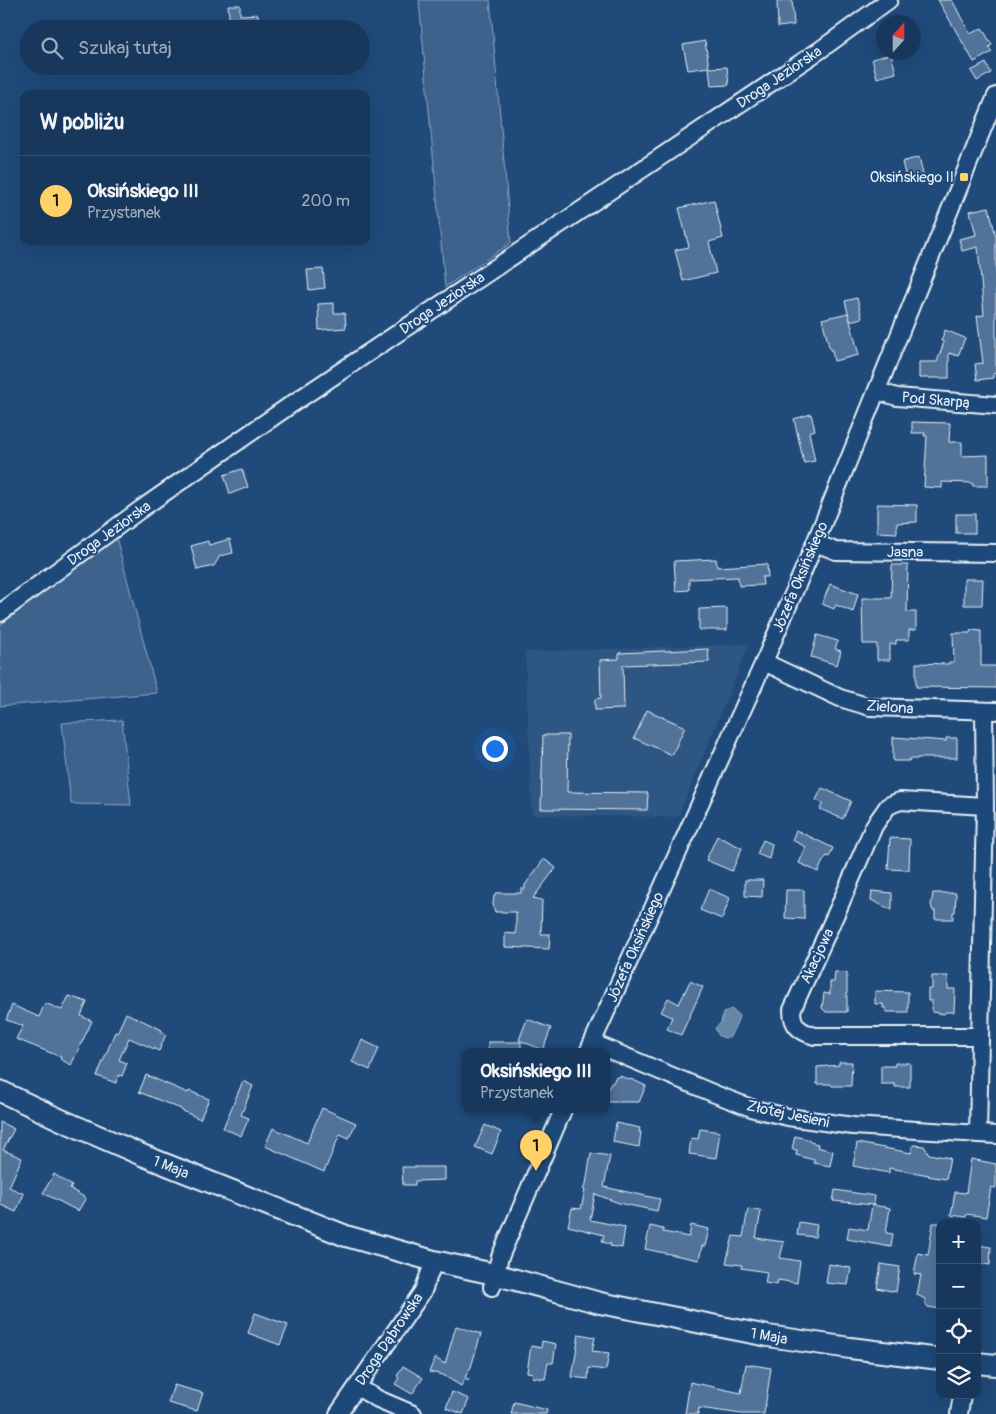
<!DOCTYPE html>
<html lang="pl">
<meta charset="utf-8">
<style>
:root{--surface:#17385c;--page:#203f62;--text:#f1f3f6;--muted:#9eacbb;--line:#365272;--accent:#ffd166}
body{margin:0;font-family:Pangolin,sans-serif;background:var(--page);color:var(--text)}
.controls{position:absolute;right:15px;bottom:15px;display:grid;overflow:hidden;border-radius:10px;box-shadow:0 5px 20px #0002}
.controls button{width:45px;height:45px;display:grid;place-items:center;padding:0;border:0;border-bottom:1px solid var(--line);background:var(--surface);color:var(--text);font:25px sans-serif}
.compass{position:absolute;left:876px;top:15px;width:45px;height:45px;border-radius:50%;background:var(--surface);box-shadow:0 5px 20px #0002;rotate:21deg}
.you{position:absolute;left:494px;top:748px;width:18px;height:18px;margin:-12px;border:4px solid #fff;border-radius:50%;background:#1a73e8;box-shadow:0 0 0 8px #1a73e833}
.badge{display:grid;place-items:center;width:32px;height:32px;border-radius:50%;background:var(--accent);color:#111;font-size:16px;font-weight:700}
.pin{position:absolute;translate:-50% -41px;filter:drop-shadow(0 1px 2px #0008)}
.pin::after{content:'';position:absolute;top:26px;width:18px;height:15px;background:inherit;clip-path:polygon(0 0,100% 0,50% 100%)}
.popup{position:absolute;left:462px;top:1048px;width:148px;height:65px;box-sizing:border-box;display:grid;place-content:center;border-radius:10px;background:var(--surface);filter:drop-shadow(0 1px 4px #0005);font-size:16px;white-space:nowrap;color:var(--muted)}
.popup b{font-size:19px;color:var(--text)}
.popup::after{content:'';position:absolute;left:50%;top:100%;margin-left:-10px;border:10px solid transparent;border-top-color:var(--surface)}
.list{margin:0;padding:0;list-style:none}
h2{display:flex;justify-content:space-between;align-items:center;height:65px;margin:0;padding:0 20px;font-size:21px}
h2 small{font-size:16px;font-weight:400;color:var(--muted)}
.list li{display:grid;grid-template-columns:32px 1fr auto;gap:15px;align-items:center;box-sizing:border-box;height:90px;padding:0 20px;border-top:1px solid var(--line)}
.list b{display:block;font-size:19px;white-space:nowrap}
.list p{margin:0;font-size:16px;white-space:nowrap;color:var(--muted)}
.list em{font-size:16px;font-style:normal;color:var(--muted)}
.icon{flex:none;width:28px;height:28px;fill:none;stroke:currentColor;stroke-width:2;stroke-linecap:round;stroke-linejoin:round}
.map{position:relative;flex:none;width:996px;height:1414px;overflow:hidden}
.search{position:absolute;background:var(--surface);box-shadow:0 5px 20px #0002;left:20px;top:20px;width:350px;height:55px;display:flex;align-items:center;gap:12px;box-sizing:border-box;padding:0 18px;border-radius:28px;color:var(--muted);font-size:19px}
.panel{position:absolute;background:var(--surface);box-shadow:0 5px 20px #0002;left:20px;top:90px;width:350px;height:155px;border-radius:10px}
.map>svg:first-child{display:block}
</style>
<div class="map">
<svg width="996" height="1414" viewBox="0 0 996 1414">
<rect width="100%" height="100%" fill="#1f4a7a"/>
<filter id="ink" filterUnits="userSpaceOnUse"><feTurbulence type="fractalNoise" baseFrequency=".02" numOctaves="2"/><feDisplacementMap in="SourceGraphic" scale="10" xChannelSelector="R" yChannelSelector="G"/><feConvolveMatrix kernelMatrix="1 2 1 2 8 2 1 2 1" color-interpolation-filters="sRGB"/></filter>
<g filter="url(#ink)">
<!-- built -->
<path fill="#2e5683" d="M 749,644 L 678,817 L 532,815 L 525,652 Z"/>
<!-- green -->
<g fill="#3c628c" stroke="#92aac2">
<path d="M 419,0 L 490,0 L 511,243 L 445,287 Z"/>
<path d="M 116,537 L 157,693 L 0,706 L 0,625 Z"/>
<path d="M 122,720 L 131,805 L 71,804 L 62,723 Z"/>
</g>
<!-- water -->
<path fill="#6685a7" stroke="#9ab0c7" d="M 731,1009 L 737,1013 L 739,1016 C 737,1024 733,1030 730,1037 L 725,1038 L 719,1036 L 715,1028 L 721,1023 L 723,1013 Z"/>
<!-- building -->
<g fill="#517399" stroke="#e8f1f8">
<path d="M 786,0 L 792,0 L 794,25 L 778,27 L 777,1 Z"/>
<path d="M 938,0 L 952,0 L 970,34 L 982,28 L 992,45 L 989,47 L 992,52 L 974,62 Z"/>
<path d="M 228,5 L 240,5 L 240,15 L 258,14 L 259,29 L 230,29 Z"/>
<path d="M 705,41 L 709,67 L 688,70 L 683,45 Z"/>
<path d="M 891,54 L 896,73 L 877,78 L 872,59 Z"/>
<path d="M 986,63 L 991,73 L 977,81 L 971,71 Z"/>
<path d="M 727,67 L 729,85 L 711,86 L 709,68 Z"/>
<path d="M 919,157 L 924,178 L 907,182 L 902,162 Z"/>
<path d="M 714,200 L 723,238 L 709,242 L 716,273 L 683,281 L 675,250 L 689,247 L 679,208 Z"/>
<path d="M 989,207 L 996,237 L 996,373 L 993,374 L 993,378 L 977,380 L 975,364 L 983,363 L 977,316 L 984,315 L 978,247 L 962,251 L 959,239 L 976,235 L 970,211 Z"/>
<path d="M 323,269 L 325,288 L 309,290 L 307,270 Z"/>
<path d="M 857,298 L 862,318 L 850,321 L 845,301 Z"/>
<path d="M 334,303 L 334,313 L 345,313 L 346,328 L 319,330 L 318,304 Z"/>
<path d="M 848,313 L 859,355 L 834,361 L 832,350 L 830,350 L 822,319 Z"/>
<path d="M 945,330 L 965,338 L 958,356 L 949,353 L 949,378 L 919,378 L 919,362 L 937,362 L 944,342 L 941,341 Z"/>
<path d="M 811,414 L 815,430 L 809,432 L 815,461 L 804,463 L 794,419 Z"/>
<path d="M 912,422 L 950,423 L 949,442 L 962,442 L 962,456 L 988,455 L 988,486 L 973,486 L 972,483 L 942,482 L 942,488 L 924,487 L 927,436 L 924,436 L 925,433 L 912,433 Z"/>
<path d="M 242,469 L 248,487 L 230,494 L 224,475 Z"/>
<path d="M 877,504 L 917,505 L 917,522 L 897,523 L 897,533 L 877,532 Z"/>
<rect x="956" y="514" width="19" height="19"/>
<path d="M 230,539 L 233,553 L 220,556 L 214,566 L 197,570 L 191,546 L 208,541 L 209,545 Z"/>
<path d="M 716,559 L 717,567 L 767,564 L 768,577 L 762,577 L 763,585 L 739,586 L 738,577 L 689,579 L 689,590 L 676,591 L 674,561 Z"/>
<path d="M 892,565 L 908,565 L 907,612 L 916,612 L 916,630 L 909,630 L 909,640 L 896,640 L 896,644 L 890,644 L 890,660 L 877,660 L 877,644 L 863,644 L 862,598 L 891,598 Z"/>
<path d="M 964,579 L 983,579 L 982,605 L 964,605 Z"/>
<path d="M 830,584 L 858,594 L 853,612 L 836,605 L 834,609 L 822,604 Z"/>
<path d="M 727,608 L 727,630 L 699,630 L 699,609 Z"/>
<path d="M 971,630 L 981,631 L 981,666 L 996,666 L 996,688 L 916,687 L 916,663 L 949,664 L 949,662 L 954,662 L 953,633 L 970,633 Z"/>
<path d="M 817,635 L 838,641 L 835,649 L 841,651 L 837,665 L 811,657 Z"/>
<path d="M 708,649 L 709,662 L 623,665 L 624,709 L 595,710 L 595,699 L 601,698 L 600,660 L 619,659 L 619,653 Z"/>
<path d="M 647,710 L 685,727 L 672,755 L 634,738 Z"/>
<path d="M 543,735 L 568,735 L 567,792 L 648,793 L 647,810 L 541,809 Z"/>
<path d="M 893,737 L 946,741 L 946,738 L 957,738 L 957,758 L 917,758 L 917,759 L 909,759 L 909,761 L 893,761 Z"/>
<path d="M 822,788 L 851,801 L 843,819 L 820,809 L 823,803 L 816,800 Z"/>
<path d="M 796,830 L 833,848 L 829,857 L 827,856 L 823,861 L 818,872 L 799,863 L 806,847 L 792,840 Z"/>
<path d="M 717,836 L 742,848 L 732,871 L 706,860 Z"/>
<path d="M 890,838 L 910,839 L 909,870 L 888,869 Z"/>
<path d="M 763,840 L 772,844 L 769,859 L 757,854 Z"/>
<path d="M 544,859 L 556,868 L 533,898 L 542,900 L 541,934 L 550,934 L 549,949 L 505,947 L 505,933 L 516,934 L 516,912 L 495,912 L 493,904 L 494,896 L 496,893 L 521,893 L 521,889 L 525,889 L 525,885 Z"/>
<path d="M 745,880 L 763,880 L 762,897 L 745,896 Z"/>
<path d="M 709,889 L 730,898 L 722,919 L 700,910 Z"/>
<path d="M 786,890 L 804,890 L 804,919 L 785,918 Z"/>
<path d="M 872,891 L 892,893 L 892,910 L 871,900 Z"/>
<path d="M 933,893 L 956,893 L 955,912 L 953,912 L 953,919 L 935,919 L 935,911 L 933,911 L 931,905 Z"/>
<path d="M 835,972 L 847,973 L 847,1012 L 826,1012 L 822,1008 L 824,993 L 830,994 L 830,982 L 834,982 Z"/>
<path d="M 932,976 L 948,976 L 948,989 L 955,989 L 954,1012 L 946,1012 L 944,1014 L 932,1012 L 932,1001 L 928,1001 L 928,989 L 932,989 Z"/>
<path d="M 690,981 L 703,987 L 681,1035 L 667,1029 L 672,1017 L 661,1012 L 668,998 L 679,1004 Z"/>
<path d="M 875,991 L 908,992 L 908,1012 L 886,1012 L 886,1008 L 883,1008 L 883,1004 L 875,1004 Z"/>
<path d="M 69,996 L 87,1002 L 81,1016 L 92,1021 L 71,1065 L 60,1059 L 61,1057 L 16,1039 L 23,1026 L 6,1020 L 12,1005 L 39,1017 L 45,1003 L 62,1010 Z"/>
<path d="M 126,1013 L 162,1030 L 161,1032 L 166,1034 L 159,1051 L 129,1038 L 119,1060 L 127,1063 L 122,1076 L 119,1075 L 116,1083 L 97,1076 L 115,1032 L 117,1033 Z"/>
<path d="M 527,1019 L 551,1028 L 543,1050 L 519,1040 Z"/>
<path d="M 362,1040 L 379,1048 L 370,1070 L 352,1062 Z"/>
<rect x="488" y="1042" width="33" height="10"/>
<path d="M 839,1062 L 852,1062 L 851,1086 L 832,1086 L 831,1084 L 817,1084 L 817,1067 L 839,1065 Z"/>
<path d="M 895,1063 L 910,1063 L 910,1087 L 895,1087 L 895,1084 L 881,1084 L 881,1066 L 895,1066 Z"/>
<path d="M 146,1075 L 188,1093 L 189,1091 L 209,1099 L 200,1119 L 181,1110 L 181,1109 L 139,1092 Z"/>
<path d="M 620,1076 L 630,1080 L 631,1079 L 646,1086 L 639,1102 L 606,1102 L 606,1094 L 611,1083 L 613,1083 L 615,1078 Z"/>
<path d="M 243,1081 L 253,1086 L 241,1115 L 249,1118 L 241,1136 L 223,1128 Z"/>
<path d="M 322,1108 L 356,1123 L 349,1138 L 340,1134 L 324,1172 L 265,1146 L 273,1128 L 307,1143 Z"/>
<path d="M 0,1122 L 14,1129 L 3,1150 L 22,1158 L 9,1187 L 24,1194 L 16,1212 L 1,1205 L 0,1206 Z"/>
<path d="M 616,1123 L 640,1128 L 639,1132 L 641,1132 L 639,1147 L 613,1142 Z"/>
<path d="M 485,1125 L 501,1132 L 492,1154 L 475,1147 Z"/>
<path d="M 700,1129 L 720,1132 L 716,1158 L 689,1154 L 691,1138 L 698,1139 Z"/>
<path d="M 795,1136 L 810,1140 L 810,1142 L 818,1144 L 817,1147 L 833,1151 L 830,1166 L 814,1163 L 814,1160 L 796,1155 L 797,1150 L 792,1149 Z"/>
<path d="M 857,1143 L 911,1153 L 913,1145 L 924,1146 L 929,1154 L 950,1158 L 946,1179 L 928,1176 L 929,1175 L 889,1168 L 889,1173 L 853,1166 Z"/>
<path d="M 591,1153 L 610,1156 L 604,1187 L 660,1199 L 657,1211 L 619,1203 L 595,1194 L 590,1220 L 625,1227 L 622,1248 L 610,1246 L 611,1244 L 602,1242 L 604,1235 L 568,1226 L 572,1208 L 581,1209 L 585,1190 L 583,1189 L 586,1184 Z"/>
<path d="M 971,1159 L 996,1164 L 996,1188 L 991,1187 L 986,1217 L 967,1214 L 966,1217 L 951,1215 L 955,1192 L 966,1193 Z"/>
<path d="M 402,1167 L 445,1167 L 445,1180 L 415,1181 L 415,1185 L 403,1185 Z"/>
<path d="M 54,1174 L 72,1186 L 70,1189 L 86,1198 L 78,1211 L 43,1193 Z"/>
<path d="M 835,1190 L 875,1196 L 874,1205 L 833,1201 Z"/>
<path d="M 872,1205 L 890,1208 L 886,1233 L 893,1234 L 891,1247 L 847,1239 L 849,1227 L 868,1230 Z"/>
<path d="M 748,1209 L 761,1211 L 756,1238 L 784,1242 L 780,1258 L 800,1261 L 797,1283 L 778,1280 L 777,1285 L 765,1283 L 767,1272 L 741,1268 L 742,1265 L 726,1263 L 733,1236 L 743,1237 Z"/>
<path d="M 799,1222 L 817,1225 L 815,1237 L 797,1235 Z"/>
<path d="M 933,1223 L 940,1223 L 940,1309 L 928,1307 L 925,1303 L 925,1299 L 917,1295 L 921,1275 L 914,1274 L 918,1253 L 928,1255 Z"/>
<path d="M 691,1225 L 709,1229 L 705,1246 L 702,1246 L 699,1260 L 645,1249 L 650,1226 L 663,1229 L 663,1232 L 689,1237 Z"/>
<path d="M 977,1245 L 991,1247 L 990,1265 L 977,1263 Z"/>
<path d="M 829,1264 L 851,1268 L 848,1285 L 826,1283 Z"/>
<path d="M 881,1264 L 900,1267 L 896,1292 L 877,1288 Z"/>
<path d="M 255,1313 L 288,1325 L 280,1345 L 248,1333 Z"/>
<path d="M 456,1326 L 481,1334 L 471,1367 L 465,1377 L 469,1380 L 464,1380 L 461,1386 L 443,1375 L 429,1372 L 435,1358 L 445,1364 Z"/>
<path d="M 579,1334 L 595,1337 L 592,1351 L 609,1353 L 606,1370 L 589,1368 L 588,1379 L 572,1377 Z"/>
<path d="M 542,1341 L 556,1344 L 553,1363 L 548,1363 L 545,1379 L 532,1377 L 533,1373 L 527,1372 L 531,1346 L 541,1348 Z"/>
<path d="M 746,1364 L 771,1368 L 764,1414 L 742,1414 L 699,1408 L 698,1414 L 685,1414 L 690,1382 L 741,1393 Z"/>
<path d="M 403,1366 L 423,1378 L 412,1394 L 395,1384 L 399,1378 L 397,1376 Z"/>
<path d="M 174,1385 L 203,1393 L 197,1411 L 168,1403 Z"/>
<path d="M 452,1392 L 469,1399 L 463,1414 L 446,1408 Z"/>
<path d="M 514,1402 L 547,1410 L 546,1414 L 511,1414 Z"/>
</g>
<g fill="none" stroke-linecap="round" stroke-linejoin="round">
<!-- minor casing -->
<g stroke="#e8f1f8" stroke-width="20">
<g id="minor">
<path d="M 877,391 L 897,397 L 996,405"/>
<path d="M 815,543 L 836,551 L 996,553"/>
<path d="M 0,613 L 141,509 L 289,406 L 820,50 L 889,0"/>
<path d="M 764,662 L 840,698 L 870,707 L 996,711"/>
<path d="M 980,1036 L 815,1036 C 800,1032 792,1026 792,1010 L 839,907 L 874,826 L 888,806 L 900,801 L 985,806"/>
<path d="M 593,1043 L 715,1094 L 754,1109 L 788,1117 L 853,1126 L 996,1135"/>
<path d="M 588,1052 L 764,662 L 815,543 L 996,96"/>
<path d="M 978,1134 L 985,806 L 984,711"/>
<path d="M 492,1287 L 500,1257 L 563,1110"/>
<path d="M 357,1387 L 378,1399 L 413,1414"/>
<path d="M 338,1414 L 423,1291 L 434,1261"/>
<path d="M 959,1414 L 962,1395"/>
</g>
</g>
<!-- major casing -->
<g stroke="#e8f1f8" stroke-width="24">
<g id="major">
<path d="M 0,1091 L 59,1119 L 142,1155 L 346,1236 L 434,1261 L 494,1274 L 600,1303 L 768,1336 L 850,1348 L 940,1359"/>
<path d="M 977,1363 L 996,1365"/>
</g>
</g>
<!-- minor -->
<use href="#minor" stroke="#1f4a7a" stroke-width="16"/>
<!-- major -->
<use href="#major" stroke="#1f4a7a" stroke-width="20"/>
</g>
</g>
<!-- markers -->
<rect fill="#ffd166" stroke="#1f4a7a" stroke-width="2" x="959" y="172" width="10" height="10" rx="2.5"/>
<g text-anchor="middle" stroke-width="4" stroke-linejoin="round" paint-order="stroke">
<!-- street labels -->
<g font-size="15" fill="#e8f1f8" stroke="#1f4a7a">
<text transform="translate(779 77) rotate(-34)" y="5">Droga Jeziorska</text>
<text transform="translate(442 303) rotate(-34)" y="5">Droga Jeziorska</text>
<text transform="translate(936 400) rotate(5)" y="5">Pod Skarpą</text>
<text transform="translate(109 533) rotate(-36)" y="5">Droga Jeziorska</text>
<text x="905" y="557">Jasna</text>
<text transform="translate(800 577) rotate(-67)" y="5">Józefa Oksińskiego</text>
<text transform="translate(890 707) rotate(4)" y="5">Zielona</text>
<text transform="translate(635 947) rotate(-66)" y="5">Józefa Oksińskiego</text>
<text transform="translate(817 956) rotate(-65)" y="5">Akacjowa</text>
<text transform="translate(788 1114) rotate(12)" y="5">Złotej Jesieni</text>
<text transform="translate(171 1167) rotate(22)" y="5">1 Maja</text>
<text transform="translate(769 1336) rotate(10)" y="5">1 Maja</text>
<text transform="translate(389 1339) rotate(-56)" y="5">Droga Dąbrowska</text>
</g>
<!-- poi labels -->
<g font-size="15" fill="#e8f1f8" stroke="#1f4a7a" text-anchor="end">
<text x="954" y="182">Oksińskiego II</text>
</g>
</g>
</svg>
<div class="controls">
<button>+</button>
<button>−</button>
<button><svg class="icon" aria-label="locate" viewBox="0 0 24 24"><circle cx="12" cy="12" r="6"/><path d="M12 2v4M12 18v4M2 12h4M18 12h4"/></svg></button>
<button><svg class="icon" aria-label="layers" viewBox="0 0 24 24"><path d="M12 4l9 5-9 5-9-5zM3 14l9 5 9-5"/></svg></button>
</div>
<svg class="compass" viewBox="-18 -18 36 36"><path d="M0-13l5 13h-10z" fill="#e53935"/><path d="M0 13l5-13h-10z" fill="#9eacbb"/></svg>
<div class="you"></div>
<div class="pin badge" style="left:536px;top:1171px">1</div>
<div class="popup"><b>Oksińskiego III</b>Przystanek</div>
<div class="search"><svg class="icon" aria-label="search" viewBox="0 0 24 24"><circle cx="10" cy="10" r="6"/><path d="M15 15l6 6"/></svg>Szukaj tutaj</div>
<section class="panel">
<h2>W pobliżu<small></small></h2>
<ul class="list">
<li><span class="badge">1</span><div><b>Oksińskiego III</b><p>Przystanek</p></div><em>200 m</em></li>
</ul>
</section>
</div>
